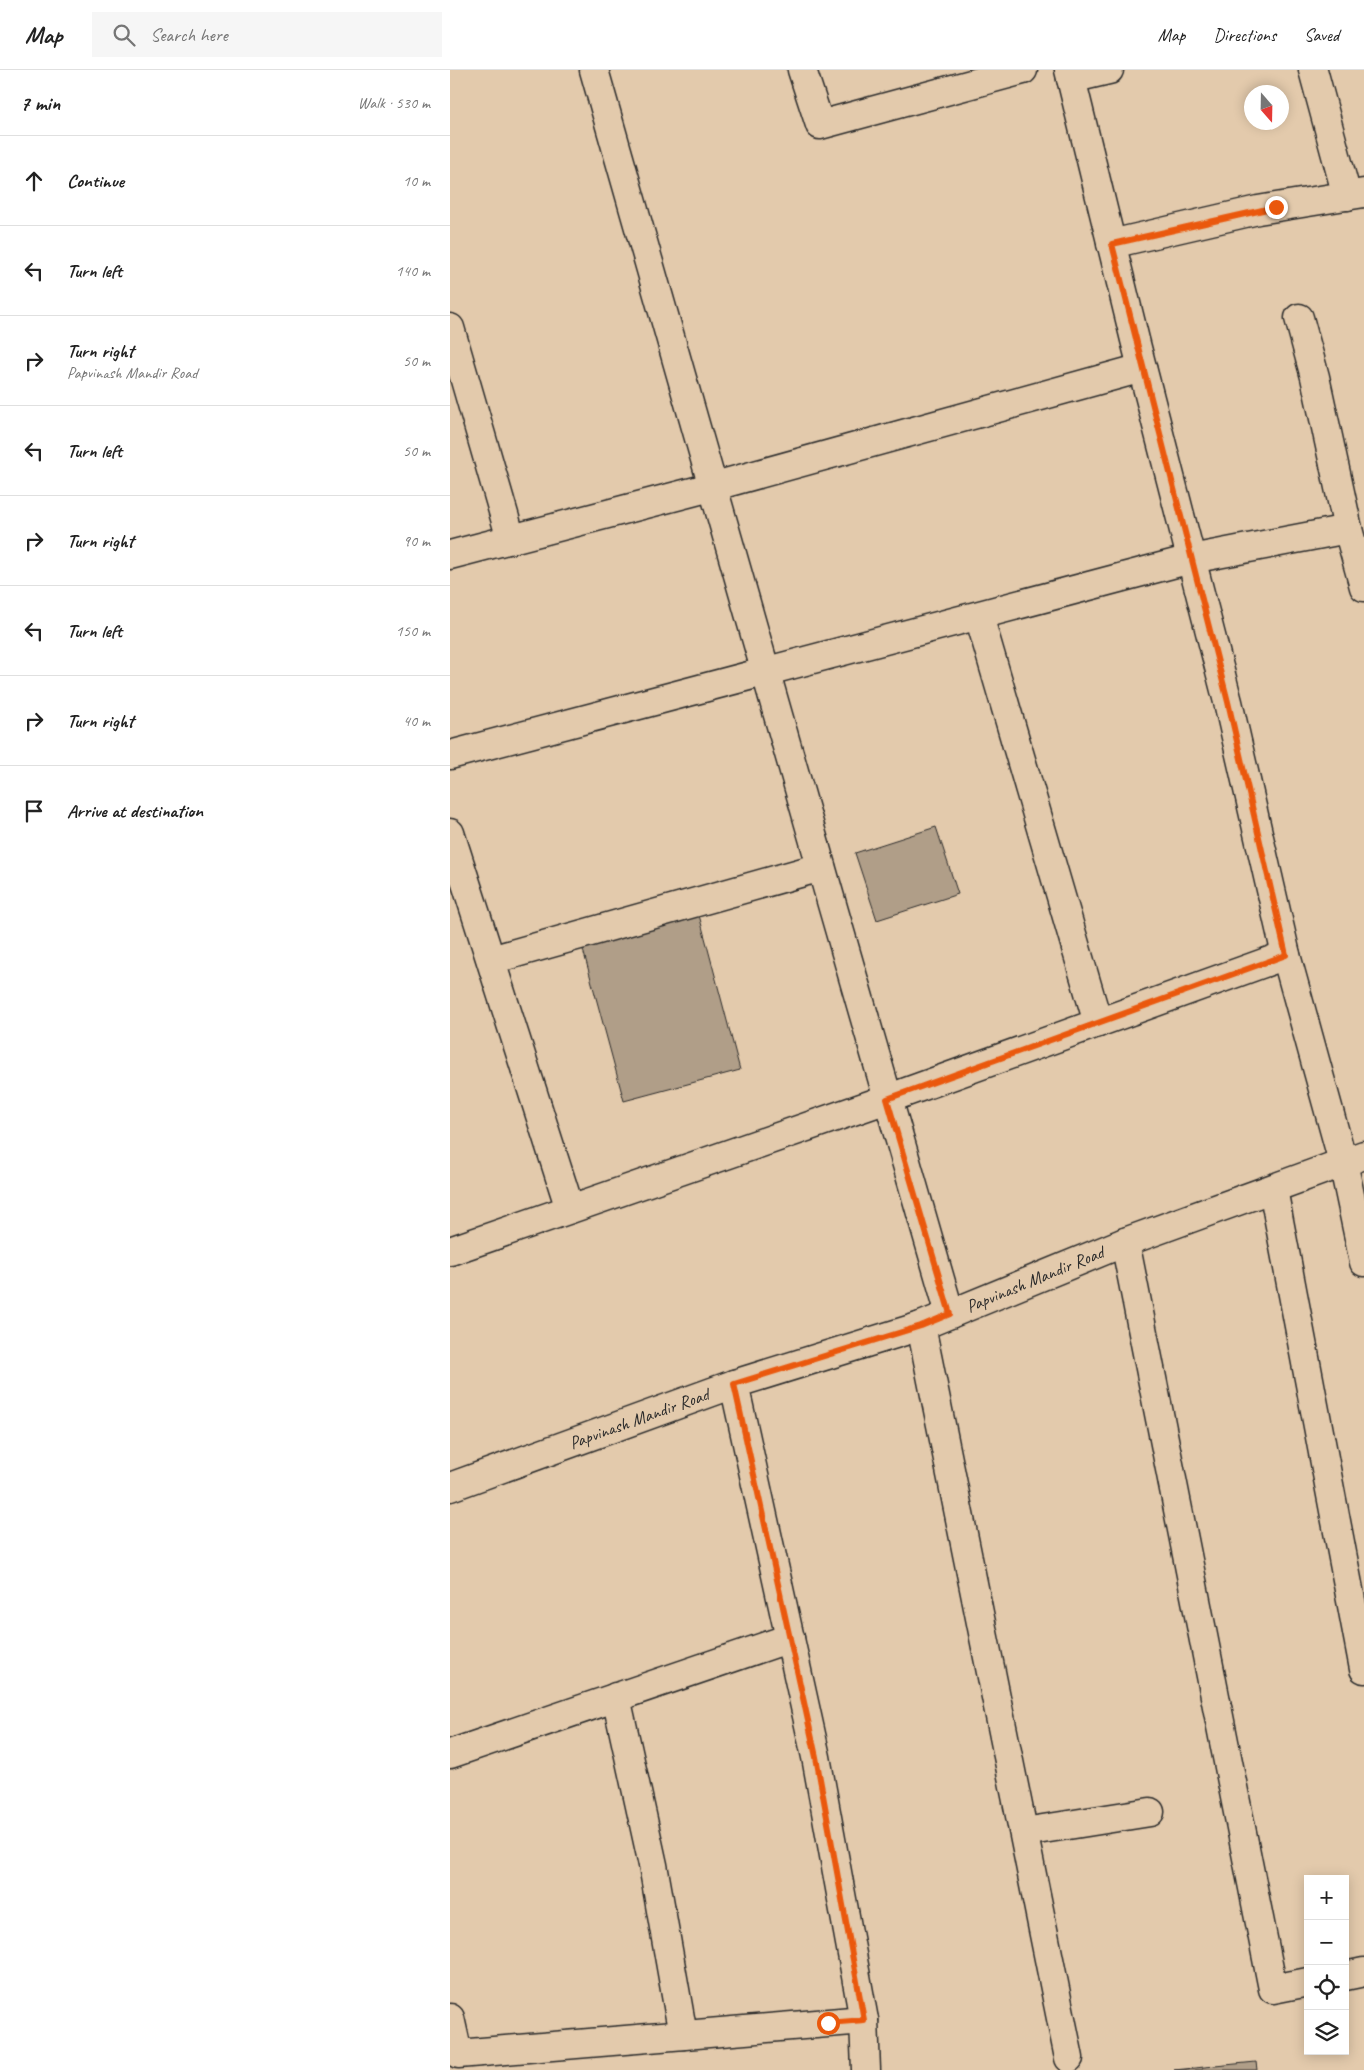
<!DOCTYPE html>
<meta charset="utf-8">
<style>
:root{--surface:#fff;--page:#f6f6f6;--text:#222;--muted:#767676;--line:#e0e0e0}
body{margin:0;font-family:Caveat,sans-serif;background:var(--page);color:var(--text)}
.controls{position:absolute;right:15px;bottom:15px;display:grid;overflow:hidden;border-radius:0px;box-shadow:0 2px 12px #0003}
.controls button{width:45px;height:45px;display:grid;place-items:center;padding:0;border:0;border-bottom:1px solid var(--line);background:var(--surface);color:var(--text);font:25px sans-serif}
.compass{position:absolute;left:794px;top:15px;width:45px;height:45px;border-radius:50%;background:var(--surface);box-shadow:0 2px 12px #0003;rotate:160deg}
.stop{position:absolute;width:15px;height:15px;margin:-11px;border:4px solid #ea580c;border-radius:50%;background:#fff}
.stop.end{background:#ea580c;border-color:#fff;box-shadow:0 1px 5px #0008}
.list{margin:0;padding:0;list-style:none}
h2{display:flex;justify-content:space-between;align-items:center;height:65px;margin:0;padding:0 20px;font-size:21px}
h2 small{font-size:16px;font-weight:400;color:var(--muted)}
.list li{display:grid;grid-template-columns:32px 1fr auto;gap:15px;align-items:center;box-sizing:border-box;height:90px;padding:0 20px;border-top:1px solid var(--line)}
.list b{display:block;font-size:19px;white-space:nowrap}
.list p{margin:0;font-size:16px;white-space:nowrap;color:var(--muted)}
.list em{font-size:16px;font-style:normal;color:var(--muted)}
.icon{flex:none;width:28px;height:28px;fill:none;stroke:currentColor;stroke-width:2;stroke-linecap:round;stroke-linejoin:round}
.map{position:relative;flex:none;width:914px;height:2000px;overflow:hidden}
header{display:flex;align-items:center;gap:30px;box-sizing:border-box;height:70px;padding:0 25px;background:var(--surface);border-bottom:1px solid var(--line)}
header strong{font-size:24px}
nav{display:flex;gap:28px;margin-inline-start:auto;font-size:18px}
.search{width:350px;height:45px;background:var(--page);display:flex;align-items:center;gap:12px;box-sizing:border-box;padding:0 18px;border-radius:0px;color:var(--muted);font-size:19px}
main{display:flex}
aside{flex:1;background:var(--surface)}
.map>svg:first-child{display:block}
</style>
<header>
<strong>Map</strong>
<div class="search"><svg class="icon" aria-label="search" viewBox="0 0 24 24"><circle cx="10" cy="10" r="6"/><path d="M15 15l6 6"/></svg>Search here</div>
<nav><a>Map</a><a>Directions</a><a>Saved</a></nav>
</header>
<main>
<aside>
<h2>7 min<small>Walk · 530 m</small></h2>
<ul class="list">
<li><svg class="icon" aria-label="ahead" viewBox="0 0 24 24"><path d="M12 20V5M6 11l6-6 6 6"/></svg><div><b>Continue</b></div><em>10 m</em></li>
<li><svg class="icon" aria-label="left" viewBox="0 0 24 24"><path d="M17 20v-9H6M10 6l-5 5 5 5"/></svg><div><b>Turn left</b></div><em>140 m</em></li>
<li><svg class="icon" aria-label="right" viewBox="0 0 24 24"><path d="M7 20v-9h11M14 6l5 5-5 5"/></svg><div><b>Turn right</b><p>Papvinash Mandir Road</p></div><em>50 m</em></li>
<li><svg class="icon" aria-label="left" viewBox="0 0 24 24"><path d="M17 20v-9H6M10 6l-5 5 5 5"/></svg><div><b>Turn left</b></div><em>50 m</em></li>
<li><svg class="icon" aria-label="right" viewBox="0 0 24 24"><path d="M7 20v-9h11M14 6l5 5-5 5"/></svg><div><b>Turn right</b></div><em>90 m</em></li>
<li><svg class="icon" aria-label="left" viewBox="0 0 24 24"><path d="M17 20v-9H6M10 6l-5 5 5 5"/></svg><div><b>Turn left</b></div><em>150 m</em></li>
<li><svg class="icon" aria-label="right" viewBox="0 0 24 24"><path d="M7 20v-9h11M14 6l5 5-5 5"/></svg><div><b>Turn right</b></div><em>40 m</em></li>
<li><svg class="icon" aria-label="arrive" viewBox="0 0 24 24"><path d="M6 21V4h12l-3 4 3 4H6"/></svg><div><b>Arrive at destination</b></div></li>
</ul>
</aside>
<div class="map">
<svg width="914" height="2000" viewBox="0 0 914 2000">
<rect width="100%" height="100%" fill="#e3caac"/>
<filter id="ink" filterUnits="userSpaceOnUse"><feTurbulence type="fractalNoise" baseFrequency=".02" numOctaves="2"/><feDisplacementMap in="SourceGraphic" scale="10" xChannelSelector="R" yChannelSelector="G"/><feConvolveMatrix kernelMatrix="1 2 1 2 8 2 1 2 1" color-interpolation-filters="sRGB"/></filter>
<g filter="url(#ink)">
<!-- building -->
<g fill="#b09e88" stroke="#2b2b2b">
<path d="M 486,757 L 508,824 L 427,850 L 405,783 Z"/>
<path d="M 249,845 L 290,1000 L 174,1031 L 132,876 Z"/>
<path d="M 806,1992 L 807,2000 L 724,2000 Z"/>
</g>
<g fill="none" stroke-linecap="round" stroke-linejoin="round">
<!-- minor casing -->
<g stroke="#2b2b2b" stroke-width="31">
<g id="minor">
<path d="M 144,0 C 264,414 379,830 500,1244"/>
<path d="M 352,0 L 370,55 L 573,0"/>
<path d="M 619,0 L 685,270 L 778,632 L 836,885 L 893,1092 L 914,1192"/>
<path d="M 863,0 L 897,126"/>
<path d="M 621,9 L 659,0"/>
<path d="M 661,174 L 808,140 L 914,123"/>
<path d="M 849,248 L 865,307 L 898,459 L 914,517"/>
<path d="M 0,258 L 61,469"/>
<path d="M 0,485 L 265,416 L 692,298"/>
<path d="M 529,546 L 648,953"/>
<path d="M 0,685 L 741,489 L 898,459"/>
<path d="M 0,763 L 120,1139"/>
<path d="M 41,890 L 371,797"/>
<path d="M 823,1119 L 914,1599"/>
<path d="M 675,1172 L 823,1919 L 858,1912"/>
<path d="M 0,1181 L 437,1029 L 836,885"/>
<path d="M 471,1256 L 619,1988"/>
<path d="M 284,1314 L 366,1687 L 414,1950 L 416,2000"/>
<path id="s1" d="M 0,1417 L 284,1314 L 471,1256 L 675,1172 L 914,1085"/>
<path d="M 166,1627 L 203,1795 L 233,1965"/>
<path d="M 0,1684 L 340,1568"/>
<path d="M 574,1762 L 700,1742"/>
<path d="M 895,1906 L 914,1902"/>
<path d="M 0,1948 L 8,1984 L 414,1950"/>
</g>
</g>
<!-- minor -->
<use href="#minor" stroke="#e3caac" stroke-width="28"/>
</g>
</g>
<g fill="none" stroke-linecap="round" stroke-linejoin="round" filter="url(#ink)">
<!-- route -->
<path stroke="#ea580c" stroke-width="6" d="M 378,1953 L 414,1950 L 366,1687 L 284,1314 L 471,1256 L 500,1244 L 437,1029 L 836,885 L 778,632 L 662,174 L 826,137"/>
</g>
<g text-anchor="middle" stroke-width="4" stroke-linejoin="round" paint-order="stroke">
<!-- street labels -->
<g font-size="18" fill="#2b2b2b" stroke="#e3caac">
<text dy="6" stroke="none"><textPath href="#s1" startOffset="621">Papvinash Mandir Road</textPath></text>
<text dy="6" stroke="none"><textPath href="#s1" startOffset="201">Papvinash Mandir Road</textPath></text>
</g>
</g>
</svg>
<div class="controls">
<button>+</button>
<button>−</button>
<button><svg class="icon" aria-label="locate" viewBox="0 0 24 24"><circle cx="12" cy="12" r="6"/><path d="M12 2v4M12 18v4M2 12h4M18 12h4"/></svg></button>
<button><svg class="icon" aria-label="layers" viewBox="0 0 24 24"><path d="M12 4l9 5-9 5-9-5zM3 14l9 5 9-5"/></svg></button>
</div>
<svg class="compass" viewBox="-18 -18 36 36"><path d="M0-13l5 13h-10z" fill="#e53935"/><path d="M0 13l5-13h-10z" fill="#767676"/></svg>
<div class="stop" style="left:378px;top:1953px"></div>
<div class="stop end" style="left:826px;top:137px"></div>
</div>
</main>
